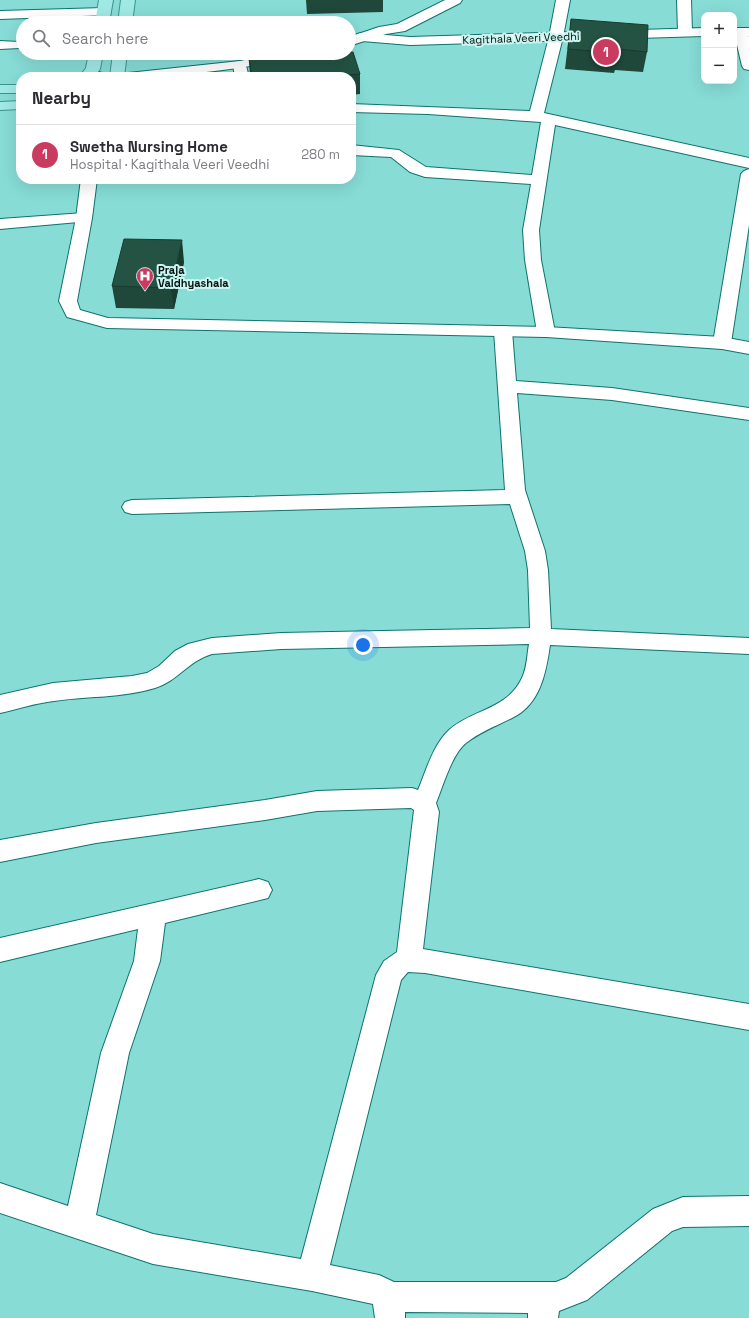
<!DOCTYPE html>
<meta charset="utf-8">
<style>
:root{--surface:#fff;--page:#f7f7f7;--text:#2b2b33;--muted:#7c7c81;--line:#e1e1e2;--accent:#ca3b60}
body{margin:0;font-family:"Space Grotesk",sans-serif;background:var(--page);color:var(--text)}
.controls{position:absolute;right:12px;top:12px;display:grid;overflow:hidden;border-radius:8px;box-shadow:0 4px 16px #0002}
.controls button{width:36px;height:36px;display:grid;place-items:center;padding:0;border:0;border-bottom:1px solid var(--line);background:var(--surface);color:var(--text);font:20px sans-serif}
.you{position:absolute;left:363px;top:645px;width:14px;height:14px;margin:-10px;border:3px solid #fff;border-radius:50%;background:#1a73e8;box-shadow:0 0 0 6px #1a73e833}
.badge{display:grid;place-items:center;width:26px;height:26px;border-radius:50%;background:var(--accent);color:#fff;font-size:13px;font-weight:700}
.pin{position:absolute;translate:-50% -50%;border:2px solid #fff;box-shadow:0 1px 4px #0006}
.list{margin:0;padding:0;list-style:none}
h2{display:flex;justify-content:space-between;align-items:center;height:52px;margin:0;padding:0 16px;font-size:17px}
h2 small{font-size:13px;font-weight:400;color:var(--muted)}
.list li{display:grid;grid-template-columns:26px 1fr auto;gap:12px;align-items:center;box-sizing:border-box;height:60px;padding:0 16px;border-top:1px solid var(--line)}
.list b{display:block;font-size:15px;white-space:nowrap}
.list p{margin:0;font-size:13px;white-space:nowrap;color:var(--muted)}
.list em{font-size:13px;font-style:normal;color:var(--muted)}
.icon{flex:none;width:22px;height:22px;fill:none;stroke:currentColor;stroke-width:2;stroke-linecap:round;stroke-linejoin:round}
.map{position:relative;flex:none;width:749px;height:1318px;overflow:hidden}
.search{position:absolute;background:var(--surface);box-shadow:0 4px 16px #0002;left:16px;top:16px;width:340px;height:44px;display:flex;align-items:center;gap:10px;box-sizing:border-box;padding:0 14px;border-radius:22px;color:var(--muted);font-size:15px}
.panel{position:absolute;background:var(--surface);box-shadow:0 4px 16px #0002;left:16px;top:72px;width:340px;height:112px;border-radius:16px}
.map>svg:first-child{display:block}
</style>
<div class="map">
<svg width="749" height="1318" viewBox="0 0 749 1318">
<rect width="100%" height="100%" fill="#87dcd6"/>
<g fill="none" stroke-linecap="round" stroke-linejoin="round">
<!-- minor casing -->
<g stroke="#0d736e" stroke-width="2">
<g id="minor">
<path d="M 556,0 L 570,0 L 563,37 L 544,113 L 749,158 L 749,168 L 555,125 L 539,230 L 541,260 L 555,332 L 552,336 L 546,337 L 540,336 L 537,332 L 525,260 L 523,230 L 531,184 L 425,177 L 410,172 L 391,157 L 351,155 L 351,145 L 399,150 L 426,167 L 532,175 L 541,122 L 428,114 L 351,112 L 351,104 L 530,111 L 549,37 Z"/>
<path d="M 677,0 L 691,0 L 692,32 L 690,35 L 680,35 L 678,32 Z"/>
<path d="M 104,8 L 109,9 L 111,12 L 109,15 L 0,19 L 0,11 Z"/>
<path d="M 741,28 L 746,29 L 749,37 L 749,70 L 744,69 L 742,66 L 734,32 L 736,29 Z"/>
<path d="M 0,41 L 19,42 L 21,45 L 19,48 L 0,49 Z"/>
<path d="M 240,61 L 245,62 L 249,77 L 235,77 L 233,65 L 235,62 Z"/>
<path d="M 90,70 L 107,74 L 109,77 L 85,77 L 83,74 L 85,71 Z"/>
<path d="M 749,169 L 749,225 L 731,343 L 728,347 L 722,349 L 716,347 L 713,343 L 741,174 L 744,171 Z"/>
<path d="M 84,213 L 90,215 L 92,218 L 90,221 L 0,229 L 0,219 Z"/>
<path d="M 503,326 L 509,327 L 512,331 L 516,381 L 612,388 L 749,408 L 749,420 L 612,400 L 517,393 L 525,490 L 545,551 L 548,570 L 551,629 L 749,638 L 749,654 L 550,645 C 546,673 540,705 512,718 C 496,726 480,732 466,743 C 452,754 443,786 436,803 L 439,812 L 423,949 L 749,1004 L 749,1030 L 425,973 L 408,972 L 401,980 L 330,1265 L 379,1275 L 394,1282 L 556,1282 L 566,1278 L 653,1209 L 683,1197 L 749,1196 L 749,1226 L 683,1227 L 672,1231 L 587,1300 L 559,1311 L 558,1318 L 528,1318 L 528,1313 L 405,1312 L 405,1318 L 375,1318 L 373,1304 L 312,1291 L 153,1264 L 0,1213 L 0,1183 L 68,1206 L 101,1053 L 134,961 L 138,929 L 0,962 L 0,938 L 259,879 L 268,882 L 272,890 L 268,898 L 165,923 L 160,961 L 129,1053 L 96,1215 L 153,1234 L 301,1259 L 376,975 L 384,961 L 397,952 L 414,810 L 411,808 L 317,811 L 265,820 L 96,843 L 0,862 L 0,840 L 96,823 L 265,800 L 317,791 L 412,788 L 418,790 C 426,771 433,745 449,730 C 473,709 507,710 522,678 C 527,668 527,655 529,644 L 281,649 L 212,654 C 188,661 178,681 155,688 C 122,698 87,696 54,701 C 36,703 18,709 0,713 L 0,695 L 53,683 L 132,676 L 147,673 L 159,666 L 175,651 L 188,644 L 212,638 L 281,633 L 530,628 L 528,570 L 525,551 L 510,504 L 132,514 L 125,512 L 122,507 L 125,502 L 132,500 L 505,490 L 494,331 L 497,327 Z"/>
</g>
</g>
<!-- tertiary casing -->
<g stroke="#0d736e" stroke-width="2">
<g id="tertiary">
<path d="M 704,28 L 704,36 L 410,45 L 362,41 L 357,40 L 355,37 L 357,34 L 362,33 L 410,37 Z"/>
<rect x="734" y="28" width="15" height="8"/>
<path d="M 81,179 L 97,179 L 92,218 L 77,301 L 80,310 L 108,318 L 546,327 L 722,337 L 749,342 L 749,354 L 722,349 L 546,337 L 107,328 L 67,317 L 59,301 L 76,218 Z"/>
</g>
</g>
<!-- secondary casing -->
<g stroke="#0d736e" stroke-width="2">
<g id="secondary">
<path d="M 445,0 L 462,0 L 460,3 L 405,31 L 386,34 L 349,46 L 349,37 L 379,27 L 397,24 Z"/>
<path d="M 279,53 L 307,53 L 305,56 L 300,57 C 239,69 184,77 121,77 L 123,74 L 128,73 L 240,61 Z"/>
</g>
</g>
<!-- primary casing -->
<g stroke="#3e948e" stroke-width="2">
<g id="primary">
<path d="M 99,0 L 113,0 L 109,23 L 95,23 Z"/>
<path d="M 121,0 L 135,0 L 132,23 L 118,23 Z"/>
<path d="M 89,53 L 103,53 L 100,69 L 94,77 L 79,77 L 86,68 Z"/>
<path d="M 113,53 L 127,53 L 124,77 L 110,77 Z"/>
<rect x="0" y="85" width="21" height="8"/>
<path d="M 21,101 L 21,109 L 0,110 L 0,102 Z"/>
</g>
</g>
<!-- minor -->
<use href="#minor" fill="#fff" fill-rule="evenodd"/>
<!-- tertiary -->
<use href="#tertiary" fill="#fff" fill-rule="evenodd"/>
<!-- secondary -->
<use href="#secondary" fill="#fff" fill-rule="evenodd"/>
<!-- primary -->
<use href="#primary" fill="#a0e9e5" fill-rule="evenodd"/>
</g>
<!-- wall -->
<g fill="#1f473a">
<path d="M 306,0 L 383,0 L 383,12 L 307,14 Z"/>
<path d="M 571,19 L 647,52 L 643,72 L 615,70 L 614,73 L 565,69 Z"/>
<path d="M 249,59 L 360,74 L 360,94 L 351,95 L 351,77 L 250,77 Z"/>
<path d="M 184,262 L 174,309 L 116,308 L 112,286 Z"/>
</g>
<!-- shaded-wall -->
<path fill="#193a2f" d="M 182,240 L 184,262 L 174,309 L 171,288 Z"/>
<!-- building -->
<g fill="#245343" stroke="#193a2f">
<path d="M 571,19 L 648,25 L 647,52 L 618,49 L 617,53 L 568,49 Z"/>
<path d="M 349,52 L 353,52 L 360,74 L 317,77 L 252,77 L 249,59 L 340,53 L 349,53 Z"/>
<path d="M 124,239 L 182,240 L 171,288 L 112,286 Z"/>
</g>
<!-- icons -->
<defs>
<g id="hospital-pin" transform="scale(0.9)"><path d="M0 17L-7.5 6A9.5 9.5 0 1 1 7.5 6Z" fill="#ca3b60" stroke="#ccf5f1"/><path d="M-5-5h3v3.5h4V-5h3V5h-3V1.5h-4V5h-3Z" fill="#fff"/></g>
</defs>
<g fill-rule="evenodd">
<use href="#hospital-pin" x="145" y="276"/>
</g>
<g text-anchor="middle" stroke-width="4" stroke-linejoin="round" paint-order="stroke">
<!-- far-street labels -->
<g font-size="11" fill="#00110f" stroke="#ccf5f1">
<text transform="translate(521 38) rotate(-2)" y="4">Kagithala Veeri Veedhi</text>
</g>
<!-- far-poi labels -->
<g font-size="11" font-weight="bold" fill="#00110f" stroke="#ccf5f1" text-anchor="start">
<text x="158" y="274">Praja<tspan x="158" dy="13">Vaidhyashala</tspan></text>
</g>
</g>
</svg>
<div class="controls">
<button>+</button>
<button>−</button>
</div>
<div class="you"></div>
<div class="pin badge" style="left:606px;top:52px">1</div>
<div class="search"><svg class="icon" aria-label="search" viewBox="0 0 24 24"><circle cx="10" cy="10" r="6"/><path d="M15 15l6 6"/></svg>Search here</div>
<section class="panel">
<h2>Nearby<small></small></h2>
<ul class="list">
<li><span class="badge">1</span><div><b>Swetha Nursing Home</b><p>Hospital · Kagithala Veeri Veedhi</p></div><em>280 m</em></li>
</ul>
</section>
</div>
